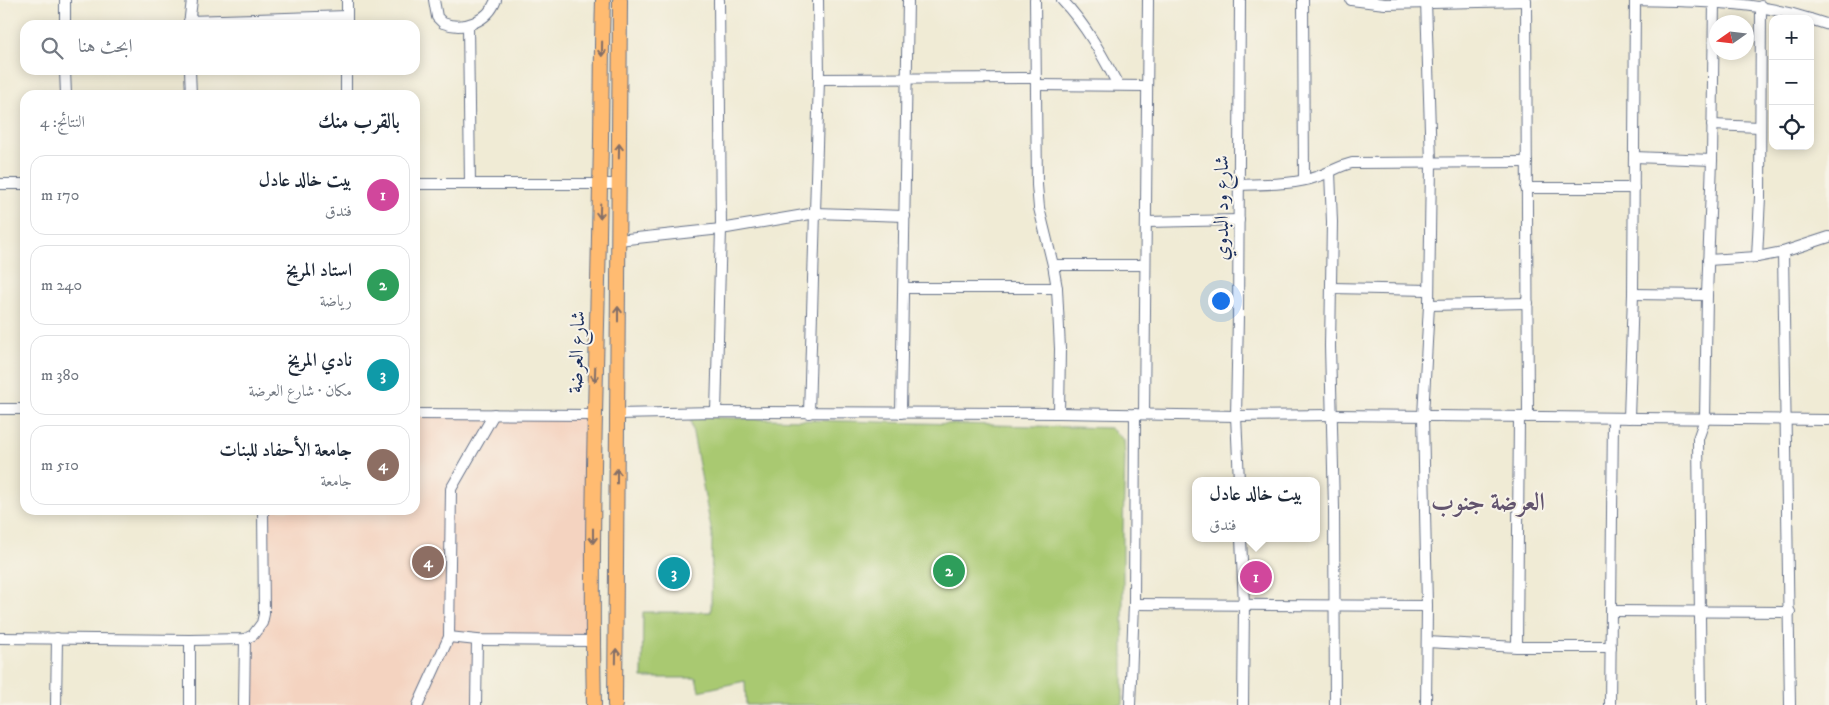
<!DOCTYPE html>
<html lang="ar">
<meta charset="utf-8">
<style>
:root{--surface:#fff;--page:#f2f2f3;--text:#1f2937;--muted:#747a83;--line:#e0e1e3;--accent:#c8321e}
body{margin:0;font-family:"IM FELL DW Pica",Amiri,serif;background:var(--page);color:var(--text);direction:rtl}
.controls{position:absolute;right:15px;top:15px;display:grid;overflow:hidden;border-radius:10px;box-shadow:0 2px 12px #0003}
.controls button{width:45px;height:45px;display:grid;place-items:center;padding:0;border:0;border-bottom:1px solid var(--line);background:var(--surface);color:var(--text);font:25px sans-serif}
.compass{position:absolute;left:1709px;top:15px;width:45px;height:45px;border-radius:50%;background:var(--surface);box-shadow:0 2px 12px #0003;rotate:256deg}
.you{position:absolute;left:1220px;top:300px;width:18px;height:18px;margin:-12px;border:4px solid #fff;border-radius:50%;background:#1a73e8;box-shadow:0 0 0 8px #1a73e833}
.badge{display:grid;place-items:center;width:32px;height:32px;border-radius:50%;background:var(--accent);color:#fff;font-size:16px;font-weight:700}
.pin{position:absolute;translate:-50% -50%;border:2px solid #fff;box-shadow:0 1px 5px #0006}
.popup{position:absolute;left:1192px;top:477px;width:128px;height:65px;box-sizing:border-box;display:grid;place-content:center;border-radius:10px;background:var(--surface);filter:drop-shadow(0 1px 4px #0005);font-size:16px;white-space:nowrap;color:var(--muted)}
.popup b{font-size:19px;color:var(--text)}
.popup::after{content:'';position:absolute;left:50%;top:100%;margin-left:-10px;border:10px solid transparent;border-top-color:var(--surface)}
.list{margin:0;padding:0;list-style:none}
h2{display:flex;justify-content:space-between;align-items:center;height:65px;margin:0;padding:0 20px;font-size:21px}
h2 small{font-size:16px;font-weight:400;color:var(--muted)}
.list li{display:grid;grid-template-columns:32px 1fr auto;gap:15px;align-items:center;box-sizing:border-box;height:80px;margin:0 10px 10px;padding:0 10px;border:1px solid var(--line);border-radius:15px}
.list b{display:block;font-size:19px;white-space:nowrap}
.list p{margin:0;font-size:16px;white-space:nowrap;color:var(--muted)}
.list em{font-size:16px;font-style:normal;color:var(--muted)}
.icon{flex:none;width:28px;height:28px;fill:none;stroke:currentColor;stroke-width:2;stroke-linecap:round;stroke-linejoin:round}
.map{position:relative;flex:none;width:1829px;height:705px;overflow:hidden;direction:ltr}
.search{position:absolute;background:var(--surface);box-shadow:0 2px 12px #0003;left:20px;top:20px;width:400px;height:55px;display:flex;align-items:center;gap:12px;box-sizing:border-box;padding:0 18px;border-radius:15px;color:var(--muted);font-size:19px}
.panel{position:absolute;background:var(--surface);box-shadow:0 2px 12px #0003;left:20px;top:90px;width:400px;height:425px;border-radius:15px;direction:rtl}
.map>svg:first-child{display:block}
</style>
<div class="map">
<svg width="1829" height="705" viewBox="0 0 1829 705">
<rect width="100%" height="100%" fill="#f7f3e8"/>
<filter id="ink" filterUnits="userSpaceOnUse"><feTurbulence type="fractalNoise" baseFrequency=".02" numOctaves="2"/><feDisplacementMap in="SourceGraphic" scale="10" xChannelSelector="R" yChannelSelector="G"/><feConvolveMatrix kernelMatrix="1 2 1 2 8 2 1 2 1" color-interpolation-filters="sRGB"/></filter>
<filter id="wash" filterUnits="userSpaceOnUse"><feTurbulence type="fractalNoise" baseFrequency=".0096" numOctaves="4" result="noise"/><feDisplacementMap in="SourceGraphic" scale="20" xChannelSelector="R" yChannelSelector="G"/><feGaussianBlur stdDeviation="1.12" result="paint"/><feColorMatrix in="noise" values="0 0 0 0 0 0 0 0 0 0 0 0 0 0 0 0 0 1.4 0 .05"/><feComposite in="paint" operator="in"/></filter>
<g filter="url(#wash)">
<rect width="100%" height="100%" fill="#f0ebd5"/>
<!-- built -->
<path fill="#f4d3c0" d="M 415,414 L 594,415 L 592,641 L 477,640 L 477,705 L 245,705 L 245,639 L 264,614 L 263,510 L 415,510 Z"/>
<!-- green -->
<path fill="#a9c971" stroke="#627c68" d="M 690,417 L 1110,428 L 1124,440 L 1125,456 L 1123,530 L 1123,705 L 746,705 L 745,681 L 699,691 L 696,678 L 642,678 L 643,612 L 711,612 L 712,534 Z"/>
</g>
<g filter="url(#ink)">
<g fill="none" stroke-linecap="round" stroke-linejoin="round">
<!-- minor casing -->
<g stroke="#667188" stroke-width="12">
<g id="minor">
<path d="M 65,0 L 65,25"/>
<path d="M 434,0 L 437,17 L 443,23 C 464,31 488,21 496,0"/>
<path d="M 1035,0 L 1037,185 L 1039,208 L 1053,265 L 1057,288 L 1060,349 L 1059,413"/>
<path d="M 1062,0 C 1086,25 1102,55 1118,85"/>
<path d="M 1303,0 L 1304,180"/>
<path d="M 1351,0 L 1385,4 L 1526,1"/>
<path d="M 1526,0 L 1528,417"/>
<path d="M 1636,0 C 1697,2 1751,0 1810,19"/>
<path d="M 1810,19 L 1829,25"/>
<path d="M 189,21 L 347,16"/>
<path d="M 189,25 L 192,0"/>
<path d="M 347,25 L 347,0"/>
<path d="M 468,25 L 470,184"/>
<path d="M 65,70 L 66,95"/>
<path d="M 190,70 L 191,95"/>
<path d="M 819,79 L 1036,78"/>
<path d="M 1036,85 L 1146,86"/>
<path d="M 346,95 L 346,70"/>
<path d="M 1712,125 L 1760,127"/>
<path d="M 1634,157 L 1712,160"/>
<path d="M 1330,172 L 1332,222 L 1330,346 L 1334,508 L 1335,705"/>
<path d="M 0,184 L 25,184"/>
<path d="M 415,184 L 618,184"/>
<path d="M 1239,185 C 1263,184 1294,185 1316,177 C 1329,173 1339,166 1352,163 L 1527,162"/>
<path d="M 1526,188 L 1634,188"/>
<path d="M 1146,222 L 1239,220"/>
<path d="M 618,240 L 721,229 L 816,213 L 905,216"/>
<path d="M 1783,252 L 1790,705"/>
<path d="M 1757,257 L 1760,197 L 1761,6"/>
<path d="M 1708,260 L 1757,257 L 1783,252 L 1829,237"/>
<path d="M 1053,265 L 1145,265"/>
<path d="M 904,288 L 1057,288"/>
<path d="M 1332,288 L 1429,290"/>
<path d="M 1633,294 L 1707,295"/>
<path d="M 1429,305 L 1528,303"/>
<path d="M 0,409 L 25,409"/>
<path d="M 716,412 L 721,229 L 719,0"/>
<path d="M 809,413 L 819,79 L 818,0"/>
<path d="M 901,413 L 908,0"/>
<path d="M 415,414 L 594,415"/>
<path d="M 617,414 L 716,412 L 1059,413 L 1236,416 L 1332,415 L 1829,420"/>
<path d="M 1144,414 L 1148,0"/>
<path d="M 1629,418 L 1633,294 L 1635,0"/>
<path d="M 1239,481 L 1236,416 L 1238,316 L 1240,0"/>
<path d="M 1241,538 L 1244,605 L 1243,705"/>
<path d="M 1134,604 L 1427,606"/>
<path d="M 1612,611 L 1790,612"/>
<path d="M 449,637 L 477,640 L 592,641"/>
<path d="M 0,638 L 190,640 L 245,639 L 253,635 L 262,623 L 264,614 L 263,510"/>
<path d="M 1427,642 L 1517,647 L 1611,647"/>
<path d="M 1517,647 L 1519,417"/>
<path d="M 56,705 L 57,638"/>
<path d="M 190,705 L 190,640"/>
<path d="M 244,705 L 245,639"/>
<path d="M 418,705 L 449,637 L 451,489 L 494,414"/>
<path d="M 476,705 L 477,640"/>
<path d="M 1130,705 L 1134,604 L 1135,414"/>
<path d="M 1426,705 L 1427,606 L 1423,416 L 1429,305 L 1431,163 L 1426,0"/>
<path d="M 1610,705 L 1613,418"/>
<path d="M 1701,705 L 1698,439 L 1705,419 L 1707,295 L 1712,160 L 1714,0"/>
</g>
</g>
<!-- major casing -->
<g stroke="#667188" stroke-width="16">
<g id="major">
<path d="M 594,705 C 590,531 597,358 600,185 C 602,123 601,62 603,0"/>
<path d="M 615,705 L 620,0"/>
</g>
</g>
<!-- minor -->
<use href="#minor" stroke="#fff" stroke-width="10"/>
<!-- major -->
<use href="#major" stroke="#ffbb71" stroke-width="14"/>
</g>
<!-- one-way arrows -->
<defs><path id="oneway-shaft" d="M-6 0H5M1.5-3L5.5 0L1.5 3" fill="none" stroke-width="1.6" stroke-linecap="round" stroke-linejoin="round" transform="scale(1.25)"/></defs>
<g stroke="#826e67">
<use href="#oneway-shaft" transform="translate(602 49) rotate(91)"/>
<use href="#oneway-shaft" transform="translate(619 151) rotate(-89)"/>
<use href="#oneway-shaft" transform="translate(600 211) rotate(92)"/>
<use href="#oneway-shaft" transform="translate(618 314) rotate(-90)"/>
<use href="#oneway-shaft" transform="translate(595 374) rotate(92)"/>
<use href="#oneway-shaft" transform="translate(617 476) rotate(-90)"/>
<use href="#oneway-shaft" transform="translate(593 536) rotate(90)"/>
<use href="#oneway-shaft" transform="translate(616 656) rotate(-89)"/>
</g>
</g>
<g text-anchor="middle" stroke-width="4" stroke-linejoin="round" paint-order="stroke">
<!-- street labels -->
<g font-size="20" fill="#1b2f5e" stroke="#f7f3e8">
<text transform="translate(1221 208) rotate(-90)" y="7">شارع ود البدوي</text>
<text transform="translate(576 352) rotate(-88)" y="7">شارع العرضة</text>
</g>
<!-- district labels -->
<g font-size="25" font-weight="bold" fill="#62546e" stroke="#f7f3e8">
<text x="1488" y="510">العرضة جنوب</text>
</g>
</g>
</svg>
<div class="controls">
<button>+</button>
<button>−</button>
<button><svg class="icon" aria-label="locate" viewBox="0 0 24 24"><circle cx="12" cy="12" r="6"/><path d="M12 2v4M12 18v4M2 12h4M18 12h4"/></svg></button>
</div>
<svg class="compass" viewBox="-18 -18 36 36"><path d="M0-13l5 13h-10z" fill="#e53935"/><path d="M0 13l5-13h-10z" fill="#747a83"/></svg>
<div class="you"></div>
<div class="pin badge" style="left:1256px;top:577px;background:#d1479c">1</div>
<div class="popup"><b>بيت خالد عادل</b>فندق</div>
<div class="pin badge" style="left:949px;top:571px;background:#2e9e5b">2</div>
<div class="pin badge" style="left:674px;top:573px;background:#0f9aa8">3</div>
<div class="pin badge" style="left:428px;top:562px;background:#8d6e63">4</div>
<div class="search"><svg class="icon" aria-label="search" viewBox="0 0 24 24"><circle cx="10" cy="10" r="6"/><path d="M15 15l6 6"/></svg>ابحث هنا</div>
<section class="panel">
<h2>بالقرب منك<small>النتائج: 4</small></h2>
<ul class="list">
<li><span class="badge" style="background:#d1479c">1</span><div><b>بيت خالد عادل</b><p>فندق</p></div><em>170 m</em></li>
<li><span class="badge" style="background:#2e9e5b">2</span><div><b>استاد المريخ</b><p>رياضة</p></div><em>240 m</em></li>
<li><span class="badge" style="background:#0f9aa8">3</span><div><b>نادي المريخ</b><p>مكان · شارع العرضة</p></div><em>380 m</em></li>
<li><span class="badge" style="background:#8d6e63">4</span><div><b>جامعة الأحفاد للبنات</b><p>جامعة</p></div><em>510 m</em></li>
</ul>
</section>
</div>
